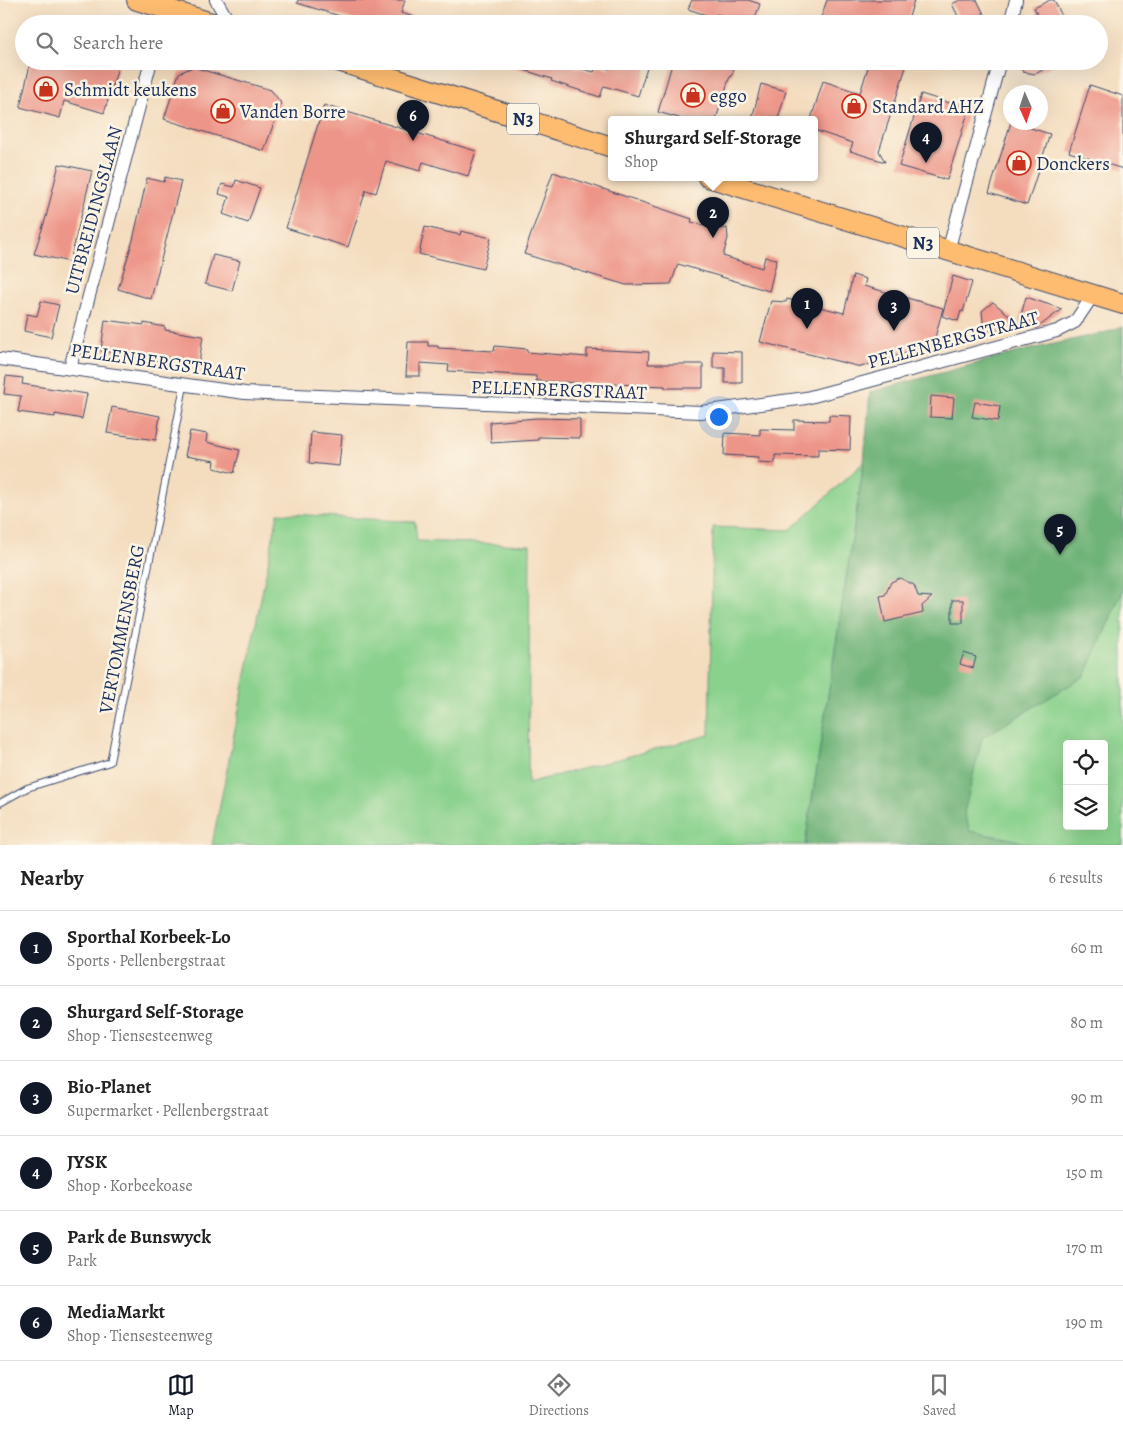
<!DOCTYPE html>
<meta charset="utf-8">
<style>
:root{--surface:#fff;--page:#f2f2f2;--text:#222;--muted:#767676;--line:#e0e0e0;--accent:#111827}
body{margin:0;font-family:Alegreya,serif;background:var(--page);color:var(--text)}
.controls{position:absolute;right:15px;bottom:15px;display:grid;overflow:hidden;border-radius:5px;box-shadow:0 5px 20px #0002}
.controls button{width:45px;height:45px;display:grid;place-items:center;padding:0;border:0;border-bottom:1px solid var(--line);background:var(--surface);color:var(--text);font:25px sans-serif}
.compass{position:absolute;left:1003px;top:85px;width:45px;height:45px;border-radius:50%;background:var(--surface);box-shadow:0 5px 20px #0002;rotate:177deg}
.you{position:absolute;left:718px;top:416px;width:18px;height:18px;margin:-12px;border:4px solid #fff;border-radius:50%;background:#1a73e8;box-shadow:0 0 0 8px #1a73e833}
.badge{display:grid;place-items:center;width:32px;height:32px;border-radius:50%;background:var(--accent);color:#fff;font-size:16px;font-weight:700}
.pin{position:absolute;translate:-50% -41px;filter:drop-shadow(0 1px 2px #0008)}
.pin::after{content:'';position:absolute;top:26px;width:18px;height:15px;background:inherit;clip-path:polygon(0 0,100% 0,50% 100%)}
.popup{position:absolute;left:608px;top:116px;width:210px;height:65px;box-sizing:border-box;display:grid;place-content:center;border-radius:5px;background:var(--surface);filter:drop-shadow(0 1px 4px #0005);font-size:16px;white-space:nowrap;color:var(--muted)}
.popup b{font-size:19px;color:var(--text)}
.popup::after{content:'';position:absolute;left:50%;top:100%;margin-left:-10px;border:10px solid transparent;border-top-color:var(--surface)}
.list{margin:0;padding:0;list-style:none}
h2{display:flex;justify-content:space-between;align-items:center;height:65px;margin:0;padding:0 20px;font-size:21px}
h2 small{font-size:16px;font-weight:400;color:var(--muted)}
.list li{display:grid;grid-template-columns:32px 1fr auto;gap:15px;align-items:center;box-sizing:border-box;height:75px;padding:0 20px;border-top:1px solid var(--line)}
.list b{display:block;font-size:19px;white-space:nowrap}
.list p{margin:0;font-size:16px;white-space:nowrap;color:var(--muted)}
.list em{font-size:16px;font-style:normal;color:var(--muted)}
.icon{flex:none;width:28px;height:28px;fill:none;stroke:currentColor;stroke-width:2;stroke-linecap:round;stroke-linejoin:round}
.map{position:relative;flex:none;width:1123px;height:845px;overflow:hidden}
.search{position:absolute;background:var(--surface);box-shadow:0 5px 20px #0002;left:15px;right:15px;top:15px;height:55px;display:flex;align-items:center;gap:12px;box-sizing:border-box;padding:0 18px;border-radius:28px;color:var(--muted);font-size:19px}
.sheet{height:515px;background:var(--surface)}
nav{display:flex;justify-content:space-around;align-items:center;box-sizing:border-box;height:70px;border-top:1px solid var(--line);background:var(--surface);font-size:14px;color:var(--muted)}
nav a{display:grid;justify-items:center;gap:2px}
nav .on{color:var(--accent)}
.map>svg:first-child{display:block}
</style>
<div class="map">
<svg width="1123" height="845" viewBox="0 0 1123 845">
<rect width="100%" height="100%" fill="#fcf5e5"/>
<filter id="ink" filterUnits="userSpaceOnUse"><feTurbulence type="fractalNoise" baseFrequency=".02" numOctaves="2"/><feDisplacementMap in="SourceGraphic" scale="10" xChannelSelector="R" yChannelSelector="G"/><feConvolveMatrix kernelMatrix="1 2 1 2 8 2 1 2 1" color-interpolation-filters="sRGB"/></filter>
<filter id="wash" filterUnits="userSpaceOnUse"><feTurbulence type="fractalNoise" baseFrequency=".0096" numOctaves="4" result="noise"/><feDisplacementMap in="SourceGraphic" scale="20" xChannelSelector="R" yChannelSelector="G"/><feGaussianBlur stdDeviation="1.12" result="paint"/><feColorMatrix in="noise" values="0 0 0 0 0 0 0 0 0 0 0 0 0 0 0 0 0 1.4 0 .05"/><feComposite in="paint" operator="in"/></filter>
<g filter="url(#wash)">
<rect width="100%" height="100%" fill="#f4ddbf"/>
<!-- green -->
<g fill="#89d18c" stroke="#528075" fill-rule="evenodd">
<path d="M 1123,377 L 1123,845 L 920,845 ZM 1067,744 L 1104,744 L 1104,826 L 1067,826 Z"/>
<path d="M 864,462 L 805,845 L 212,845 L 278,513 L 415,522 L 417,541 L 530,545 L 528,783 L 709,735 L 713,527 L 790,530 Z"/>
</g>
<!-- forest -->
<path fill="#6eb378" stroke="#44716b" d="M 1123,326 L 1123,590 L 1085,676 L 982,738 L 964,813 L 970,831 C 992,837 1009,836 1030,845 L 805,845 L 864,462 L 870,392 L 1027,350 L 1107,332 Z"/>
<g id="blocks">
<!-- building -->
<g fill="#ed9588">
<path d="M 298,0 L 405,0 L 401,13 L 428,21 L 428,24 L 366,24 L 297,3 Z"/>
<path d="M 692,0 L 748,0 L 760,4 L 753,24 L 747,24 L 717,14 L 715,18 L 688,9 Z"/>
<path d="M 827,0 L 914,0 L 907,24 L 831,24 L 820,20 Z"/>
<path d="M 960,0 L 977,0 L 989,24 L 962,24 L 952,4 Z"/>
<path d="M 1050,0 L 1054,0 L 1064,20 L 1057,24 L 1042,24 L 1034,8 Z"/>
<path d="M 31,61 L 120,61 L 104,113 L 64,101 L 60,118 L 20,107 Z"/>
<path d="M 505,61 L 554,61 L 594,72 L 597,65 L 609,69 L 611,61 L 649,61 L 638,96 L 604,86 L 600,97 L 551,81 L 552,79 L 505,64 Z"/>
<path d="M 673,61 L 730,63 L 734,71 L 729,79 L 716,119 L 682,119 L 658,112 Z"/>
<path d="M 870,61 L 908,61 L 879,151 L 885,162 L 850,151 L 853,143 L 814,130 L 814,119 L 811,119 L 823,81 L 860,93 Z"/>
<path d="M 1018,61 L 1061,61 L 1035,74 L 1023,72 Z"/>
<path d="M 193,67 L 271,90 L 281,103 L 264,151 L 164,119 L 179,73 Z"/>
<path d="M 761,84 L 786,91 L 778,119 L 752,119 Z"/>
<path d="M 1090,85 L 1123,96 L 1123,169 L 1069,152 Z"/>
<path d="M 921,94 L 969,109 L 947,180 L 899,166 Z"/>
<path d="M 324,105 L 476,151 L 468,176 L 423,162 L 420,171 L 386,161 L 376,193 L 366,190 L 348,247 L 286,228 Z"/>
<path d="M 1011,122 L 1050,134 L 1027,205 L 989,193 Z"/>
<path d="M 59,164 L 92,171 L 70,262 L 34,254 L 46,217 Z"/>
<path d="M 553,172 L 692,219 L 691,222 L 721,229 L 727,228 L 728,238 L 723,256 L 762,268 L 765,257 L 777,259 L 769,291 L 678,264 L 671,284 L 626,285 L 524,254 Z"/>
<path d="M 165,177 L 181,181 L 151,299 L 118,289 L 133,240 L 147,178 L 164,182 Z"/>
<path d="M 236,180 L 260,188 L 248,223 L 223,214 L 229,197 L 219,194 L 222,184 L 234,187 Z"/>
<path d="M 425,227 L 460,235 L 461,231 L 491,238 L 483,269 L 419,254 Z"/>
<path d="M 213,255 L 240,261 L 232,291 L 205,284 Z"/>
<path d="M 853,275 L 866,279 L 864,286 L 943,308 L 933,345 L 861,367 L 760,342 L 771,301 L 786,302 L 787,299 L 844,313 Z"/>
<path d="M 953,276 L 972,282 L 963,312 L 961,311 L 958,321 L 942,316 Z"/>
<path d="M 1026,297 L 1062,309 L 1037,328 L 1020,319 Z"/>
<path d="M 41,301 L 59,305 L 51,337 L 24,331 L 27,314 L 37,316 Z"/>
<path d="M 993,302 L 1023,327 L 984,332 L 982,311 Z"/>
<path d="M 105,320 L 144,325 L 144,323 L 165,327 L 165,330 L 203,336 L 199,363 L 160,357 L 159,361 L 137,357 L 138,355 L 101,351 Z"/>
<path d="M 408,342 L 428,342 L 428,346 L 438,346 L 438,348 L 494,351 L 495,346 L 527,349 L 527,352 L 587,357 L 587,349 L 649,352 L 648,364 L 703,364 L 703,388 L 665,388 L 665,386 L 536,381 L 536,376 L 448,371 L 449,365 L 420,363 L 420,376 L 406,376 Z"/>
<path d="M 713,351 L 742,352 L 742,383 L 725,383 L 725,368 L 713,368 Z"/>
<path d="M 6,376 L 23,378 L 22,384 L 87,394 L 82,419 L 55,414 L 55,417 L 18,412 L 21,396 L 4,394 Z"/>
<path d="M 931,396 L 954,398 L 952,418 L 930,417 Z"/>
<path d="M 975,402 L 1000,406 L 998,421 L 972,417 Z"/>
<path d="M 112,407 L 160,416 L 156,440 L 107,433 Z"/>
<path d="M 829,415 L 851,416 L 850,450 L 818,449 L 818,456 L 775,455 L 775,463 L 758,462 L 759,457 L 724,455 L 725,433 L 760,435 L 760,429 L 794,430 L 794,420 L 829,421 Z"/>
<path d="M 537,418 L 580,419 L 580,438 L 538,437 L 538,440 L 491,443 L 490,422 Z"/>
<path d="M 190,431 L 207,434 L 206,442 L 240,450 L 234,473 L 214,468 L 215,461 L 185,456 Z"/>
<path d="M 311,432 L 342,435 L 339,466 L 309,463 Z"/>
<path d="M 900,578 L 914,585 L 918,596 L 932,597 L 922,606 L 923,613 L 885,622 L 880,596 L 885,595 L 891,582 Z"/>
<rect x="952" y="600" width="11" height="23"/>
<path d="M 964,653 L 976,657 L 973,668 L 960,664 Z"/>
</g>
</g>
</g>
<g filter="url(#ink)">
<use href="#blocks" fill-opacity="0" stroke="#3c496d" stroke-width="1"/>
<g fill="none" stroke-linecap="round" stroke-linejoin="round">
<!-- service casing -->
<g stroke="#3c496d" stroke-width="8">
<path id="service" d="M 0,803 L 27,788 L 110,762 L 184,386"/>
</g>
<!-- minor casing -->
<g stroke="#3c496d" stroke-width="14">
<g id="minor">
<path d="M 216,0 L 230,24"/>
<path d="M 163,24 L 170,2"/>
<path d="M 1010,24 L 1016,0"/>
<path d="M 948,251 L 1000,61"/>
<path d="M 0,359 L 245,393 L 701,412 L 806,398 L 1057,331 L 1075,322 L 1093,295"/>
<path d="M 70,368 L 151,61"/>
</g>
</g>
<!-- primary casing -->
<g stroke="#3c496d" stroke-width="22">
<g id="primary">
<path d="M 137,0 L 215,24"/>
<path d="M 338,61 L 612,147"/>
<path d="M 708,177 L 1123,304"/>
</g>
</g>
<!-- service -->
<use href="#service" stroke="#fff" stroke-width="6"/>
<!-- minor -->
<use href="#minor" stroke="#fff" stroke-width="12"/>
<!-- primary -->
<use href="#primary" stroke="#febc70" stroke-width="20"/>
</g>
</g>
<!-- icons -->
<defs>
<g id="shop-ring" transform="scale(1.25)"><circle r="9.5" fill="#fcf5e5" stroke="#c8321e" stroke-width="1.5"/><path d="M-5-2.5h2.3a2.7 3.5 0 0 1 5.4 0H5L5.5 6h-11ZM-1.5-2.5h3a1.5 2.3 0 0 0-3 0Z" fill="#c8321e"/></g>
</defs>
<g fill-rule="evenodd">
<use href="#shop-ring" x="46" y="89"/>
<use href="#shop-ring" x="693" y="95"/>
<use href="#shop-ring" x="854" y="106"/>
<use href="#shop-ring" x="223" y="111"/>
<use href="#shop-ring" x="1019" y="163"/>
</g>
<g text-anchor="middle" stroke-width="5" stroke-linejoin="round" paint-order="stroke">
<!-- shield labels -->
<g fill="#fcf5e5" stroke="#5e6a86" stroke-width="1">
<rect x="507" y="103.5" width="32" height="31" rx="4"/>
<rect x="907" y="227.5" width="32" height="31" rx="4"/>
</g>
<g font-size="18" font-weight="bold" fill="#1b2f5e">
<text x="523" y="125">N3</text>
<text x="923" y="249">N3</text>
</g>
<!-- poi labels -->
<g font-size="19" fill="#1b2f5e" stroke="#fcf5e5" text-anchor="start">
<text x="64" y="96">Schmidt keukens</text>
<text x="710" y="102">eggo</text>
<text x="872" y="113">Standard AHZ</text>
<text x="240" y="118">Vanden Borre</text>
<text x="1036" y="170">Donckers</text>
</g>
<!-- street labels -->
<g font-size="19" fill="#1b2f5e" stroke="#fcf5e5">
<text transform="translate(93 210) rotate(-75)" y="7">UITBREIDINGSLAAN</text>
<text transform="translate(953 339) rotate(-15)" y="7">PELLENBERGSTRAAT</text>
<text transform="translate(158 361) rotate(8)" y="7">PELLENBERGSTRAAT</text>
<text transform="translate(559 389) rotate(2)" y="7">PELLENBERGSTRAAT</text>
<text transform="translate(121 629) rotate(-79)" y="7">VERTOMMENSBERG</text>
</g>
</g>
</svg>
<div class="controls">
<button><svg class="icon" aria-label="locate" viewBox="0 0 24 24"><circle cx="12" cy="12" r="6"/><path d="M12 2v4M12 18v4M2 12h4M18 12h4"/></svg></button>
<button><svg class="icon" aria-label="layers" viewBox="0 0 24 24"><path d="M12 4l9 5-9 5-9-5zM3 14l9 5 9-5"/></svg></button>
</div>
<svg class="compass" viewBox="-18 -18 36 36"><path d="M0-13l5 13h-10z" fill="#e53935"/><path d="M0 13l5-13h-10z" fill="#767676"/></svg>
<div class="you"></div>
<div class="pin badge" style="left:807px;top:329px">1</div>
<div class="pin badge" style="left:713px;top:238px">2</div>
<div class="popup"><b>Shurgard Self-Storage</b>Shop</div>
<div class="pin badge" style="left:894px;top:331px">3</div>
<div class="pin badge" style="left:926px;top:163px">4</div>
<div class="pin badge" style="left:1060px;top:555px">5</div>
<div class="pin badge" style="left:413px;top:141px">6</div>
<div class="search"><svg class="icon" aria-label="search" viewBox="0 0 24 24"><circle cx="10" cy="10" r="6"/><path d="M15 15l6 6"/></svg>Search here</div>
</div>
<section class="sheet">
<h2>Nearby<small>6 results</small></h2>
<ul class="list">
<li><span class="badge">1</span><div><b>Sporthal Korbeek-Lo</b><p>Sports · Pellenbergstraat</p></div><em>60 m</em></li>
<li><span class="badge">2</span><div><b>Shurgard Self-Storage</b><p>Shop · Tiensesteenweg</p></div><em>80 m</em></li>
<li><span class="badge">3</span><div><b>Bio-Planet</b><p>Supermarket · Pellenbergstraat</p></div><em>90 m</em></li>
<li><span class="badge">4</span><div><b>JYSK</b><p>Shop · Korbeekoase</p></div><em>150 m</em></li>
<li><span class="badge">5</span><div><b>Park de Bunswyck</b><p>Park</p></div><em>170 m</em></li>
<li><span class="badge">6</span><div><b>MediaMarkt</b><p>Shop · Tiensesteenweg</p></div><em>190 m</em></li>
</ul>
</section>
<nav>
<a class="on"><svg class="icon" aria-label="map" viewBox="0 0 24 24"><path d="M3 6l6-2 6 2 6-2v14l-6 2-6-2-6 2zM9 4v14M15 6v14"/></svg>Map</a>
<a><svg class="icon" aria-label="directions" viewBox="0 0 24 24"><path d="M12 3l9 9-9 9-9-9zM9 14v-3h6M13 9l2 2-2 2"/></svg>Directions</a>
<a><svg class="icon" aria-label="saved" viewBox="0 0 24 24"><path d="M7 4h10v16l-5-4-5 4z"/></svg>Saved</a>
</nav>
